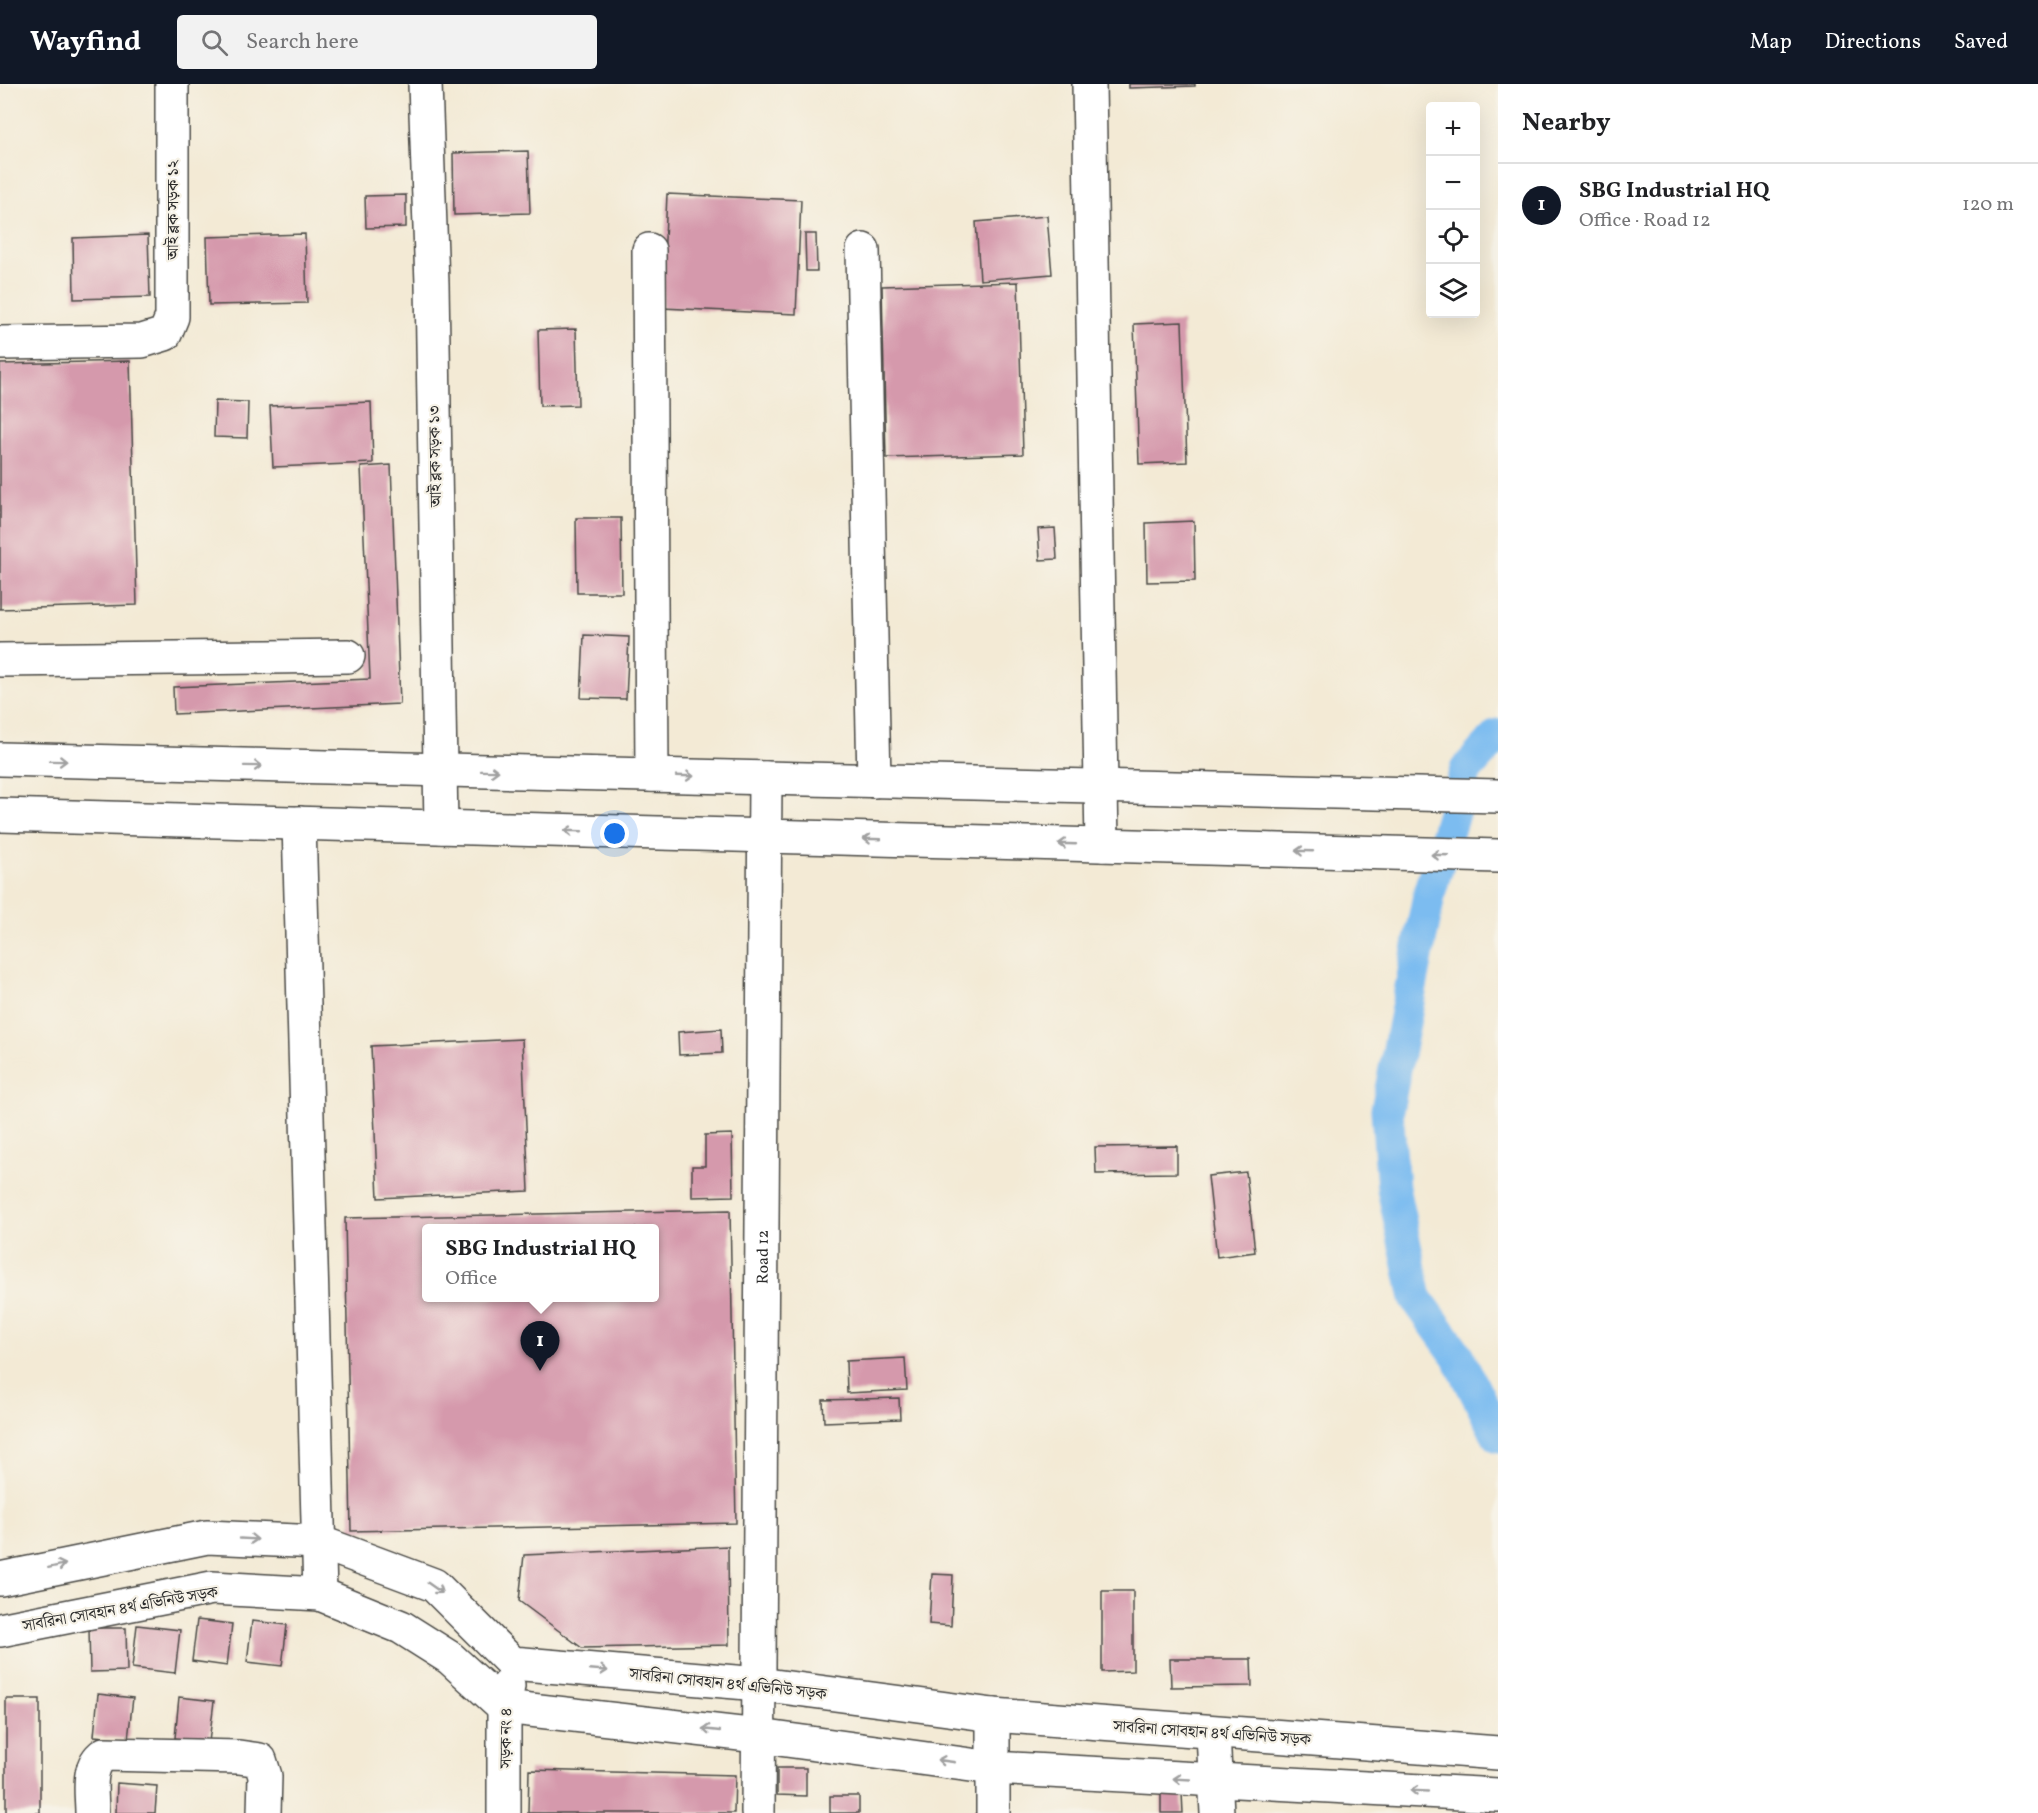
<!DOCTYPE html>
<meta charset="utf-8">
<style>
:root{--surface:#fff;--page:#f2f2f2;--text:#202124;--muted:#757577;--line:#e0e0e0;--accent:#111827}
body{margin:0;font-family:Vollkorn,"Noto Serif Bengali",serif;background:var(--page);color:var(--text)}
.controls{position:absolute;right:18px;top:18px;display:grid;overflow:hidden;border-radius:6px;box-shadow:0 6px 24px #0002}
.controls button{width:54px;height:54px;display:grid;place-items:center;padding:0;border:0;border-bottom:2px solid var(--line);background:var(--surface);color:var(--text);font:30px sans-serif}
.you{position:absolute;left:615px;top:750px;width:21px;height:21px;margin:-15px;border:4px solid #fff;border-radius:50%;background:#1a73e8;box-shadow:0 0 0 9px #1a73e833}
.badge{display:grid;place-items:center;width:39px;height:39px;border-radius:50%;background:var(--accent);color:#fff;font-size:20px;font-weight:700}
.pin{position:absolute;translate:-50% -50px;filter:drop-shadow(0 2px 3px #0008)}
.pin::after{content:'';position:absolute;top:32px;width:21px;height:18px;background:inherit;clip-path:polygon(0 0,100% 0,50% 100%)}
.popup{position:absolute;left:422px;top:1140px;width:237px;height:78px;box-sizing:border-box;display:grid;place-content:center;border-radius:6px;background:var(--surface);filter:drop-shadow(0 2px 4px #0005);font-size:20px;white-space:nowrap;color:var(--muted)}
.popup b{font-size:22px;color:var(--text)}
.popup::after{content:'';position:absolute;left:50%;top:100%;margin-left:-12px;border:12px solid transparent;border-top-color:var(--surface)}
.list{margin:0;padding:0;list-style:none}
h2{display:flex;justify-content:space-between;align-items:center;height:78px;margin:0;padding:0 24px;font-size:26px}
h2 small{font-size:20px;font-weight:400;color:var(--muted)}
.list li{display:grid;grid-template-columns:39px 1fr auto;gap:18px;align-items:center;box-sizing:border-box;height:84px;padding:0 24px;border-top:2px solid var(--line)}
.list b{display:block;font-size:22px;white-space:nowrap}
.list p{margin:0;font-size:20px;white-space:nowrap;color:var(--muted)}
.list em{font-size:20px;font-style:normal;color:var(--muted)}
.icon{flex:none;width:33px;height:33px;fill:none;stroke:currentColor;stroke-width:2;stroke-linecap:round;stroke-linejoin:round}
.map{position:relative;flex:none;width:1498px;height:1729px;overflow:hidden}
header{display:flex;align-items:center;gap:36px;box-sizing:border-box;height:84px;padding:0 30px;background:var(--accent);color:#fff}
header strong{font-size:28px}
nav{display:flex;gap:33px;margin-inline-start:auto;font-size:21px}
.search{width:420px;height:54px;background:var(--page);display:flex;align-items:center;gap:15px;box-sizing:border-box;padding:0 21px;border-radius:6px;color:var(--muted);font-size:22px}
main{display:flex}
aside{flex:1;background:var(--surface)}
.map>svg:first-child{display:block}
</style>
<header>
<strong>Wayfind</strong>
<div class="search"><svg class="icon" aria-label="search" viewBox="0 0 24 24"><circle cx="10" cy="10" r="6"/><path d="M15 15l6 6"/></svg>Search here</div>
<nav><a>Map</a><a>Directions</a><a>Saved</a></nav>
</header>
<main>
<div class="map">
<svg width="1498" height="1729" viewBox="0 0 1498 1729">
<rect width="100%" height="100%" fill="#f7f3e8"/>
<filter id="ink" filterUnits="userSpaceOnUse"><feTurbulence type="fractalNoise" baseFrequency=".0167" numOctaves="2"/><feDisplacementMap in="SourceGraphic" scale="12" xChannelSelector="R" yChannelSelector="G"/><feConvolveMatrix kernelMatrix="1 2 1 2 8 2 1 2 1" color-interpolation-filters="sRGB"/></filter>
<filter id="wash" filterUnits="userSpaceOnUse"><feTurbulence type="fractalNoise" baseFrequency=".008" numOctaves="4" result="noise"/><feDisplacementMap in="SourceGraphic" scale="24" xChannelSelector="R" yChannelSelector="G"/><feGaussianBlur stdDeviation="1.35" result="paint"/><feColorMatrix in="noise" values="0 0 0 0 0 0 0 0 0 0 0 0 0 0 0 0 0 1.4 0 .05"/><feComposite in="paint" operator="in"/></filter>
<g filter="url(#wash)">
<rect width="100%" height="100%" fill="#f3ead5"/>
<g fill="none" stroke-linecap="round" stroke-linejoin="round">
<!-- canal -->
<path stroke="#7cbcf0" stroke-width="33" d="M 1498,651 L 1466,686 L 1430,806 L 1387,1026 L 1393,1104 L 1416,1214 L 1457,1271 L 1498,1352"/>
</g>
<g id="blocks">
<!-- building -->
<g fill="#d599ac" fill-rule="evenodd">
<path d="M 1129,0 L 1195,0 L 1195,2 L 1129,4 Z"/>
<path d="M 528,67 L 530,129 L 454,131 L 453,69 Z"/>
<path d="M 667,110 L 801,116 L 796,230 L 662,224 Z"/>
<path d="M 406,111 L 406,143 L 366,144 L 365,112 Z"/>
<path d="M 1047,132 L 1052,190 L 980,196 L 976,138 Z"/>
<path d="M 305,150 L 307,219 L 209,221 L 207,153 Z"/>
<path d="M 805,150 L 816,150 L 817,187 L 806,187 Z"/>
<path d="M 148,151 L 150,213 L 74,215 L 73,154 Z"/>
<path d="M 1018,198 L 1023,370 L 886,374 L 882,202 Z"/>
<path d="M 1182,238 L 1187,378 L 1139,380 L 1134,240 Z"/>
<path d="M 576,245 L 578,321 L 540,322 L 538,246 Z"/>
<path d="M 130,277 L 137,521 L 0,525 L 0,280 Z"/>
<path d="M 215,317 L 248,318 L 247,354 L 214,353 Z"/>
<path d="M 371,318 L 373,379 L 273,383 L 270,322 Z"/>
<path d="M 391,381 L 400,620 L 174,630 L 173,603 L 370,595 L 361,383 Z"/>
<path d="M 576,434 L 621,434 L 622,509 L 577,509 Z"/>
<path d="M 1194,437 L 1195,497 L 1147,498 L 1146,439 Z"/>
<path d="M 1055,444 L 1057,475 L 1040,476 L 1038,445 Z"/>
<path d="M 584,551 L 629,553 L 626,615 L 581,614 Z"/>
<path d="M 721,945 L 722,969 L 679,971 L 678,948 Z"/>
<path d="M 522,955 L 529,1107 L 378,1114 L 371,962 Z"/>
<path d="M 732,1050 L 733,1112 L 692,1113 L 692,1082 L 705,1082 L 705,1051 Z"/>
<path d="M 1177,1062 L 1177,1089 L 1096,1090 L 1095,1063 Z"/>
<path d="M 1246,1088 L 1255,1168 L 1217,1173 L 1208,1092 Z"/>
<path d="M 730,1126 L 736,1439 L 351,1447 L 345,1134 ZM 426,1144 L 654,1144 L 654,1214 L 426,1214 Z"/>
<path d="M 905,1274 L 907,1306 L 847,1309 L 846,1277 Z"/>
<path d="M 899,1314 L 900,1335 L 824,1338 L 823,1316 Z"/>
<path d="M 728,1462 L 729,1561 L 582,1564 L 519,1517 L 524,1471 Z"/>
<path d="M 932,1490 L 953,1491 L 951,1542 L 929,1540 Z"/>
<path d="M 1102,1507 L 1133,1507 L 1133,1587 L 1102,1588 Z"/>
<path d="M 197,1536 L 232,1540 L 227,1582 L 192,1577 Z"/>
<path d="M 252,1537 L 287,1541 L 282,1582 L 247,1578 Z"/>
<path d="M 137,1541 L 180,1546 L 175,1589 L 132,1584 Z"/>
<path d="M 89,1544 L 126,1544 L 127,1587 L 90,1588 Z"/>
<path d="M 1170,1575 L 1251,1575 L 1252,1602 L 1171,1603 Z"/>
<path d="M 98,1610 L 133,1614 L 128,1655 L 94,1652 Z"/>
<path d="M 179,1613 L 214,1617 L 209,1658 L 175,1654 Z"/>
<rect x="6" y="1615" width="34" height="114"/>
<path d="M 777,1684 L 806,1684 L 806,1712 L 777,1711 Z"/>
<path d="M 529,1686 L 735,1691 L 734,1729 L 528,1729 Z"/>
<path d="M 117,1699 L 157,1702 L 155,1729 L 116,1729 Z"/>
<path d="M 1161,1709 L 1182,1709 L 1183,1729 L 1161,1729 Z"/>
<rect x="830" y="1712" width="29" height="17"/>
</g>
</g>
</g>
<g filter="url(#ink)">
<use href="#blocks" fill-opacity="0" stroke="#494844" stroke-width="1.5"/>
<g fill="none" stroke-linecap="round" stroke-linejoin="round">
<!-- minor casing -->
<g stroke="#494844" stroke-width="36">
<g id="minor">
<path d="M 425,0 L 432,200 L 441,743"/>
<path d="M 1089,0 L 1102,761"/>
<path d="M 649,166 L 652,691"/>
<path d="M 863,166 L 874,697"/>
<path d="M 0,259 L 142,257 L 165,250 L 172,233 L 172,0"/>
<path d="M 0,576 L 348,572"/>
<path d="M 0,675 L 1498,712"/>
<path d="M 0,731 L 1498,772"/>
<path d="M 299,739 L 320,1510"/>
<path d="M 0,1495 L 207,1453 L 319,1458 L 434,1501 L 512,1579 L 759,1600 L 993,1631 L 1498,1669"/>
<path d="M 0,1546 L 212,1504 L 320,1510 L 401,1543 L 450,1574 L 504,1623 L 758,1652 L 993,1684 L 1498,1711"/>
<path d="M 1213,1649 L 1217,1729"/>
<path d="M 92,1729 C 92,1709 86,1683 104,1670 L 239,1673 L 260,1676 L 265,1692 L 264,1729"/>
<path d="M 504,1729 L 504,1623 L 508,1602"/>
<path id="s1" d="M 758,1729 L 765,694"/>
<path d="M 993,1729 L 993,1631"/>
</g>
</g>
<!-- minor -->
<use href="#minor" stroke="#fff" stroke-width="33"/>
</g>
<!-- one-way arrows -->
<defs><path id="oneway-shaft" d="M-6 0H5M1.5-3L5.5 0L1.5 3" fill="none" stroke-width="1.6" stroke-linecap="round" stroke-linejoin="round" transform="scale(1.5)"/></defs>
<g stroke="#a0a0a0">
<use href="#oneway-shaft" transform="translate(58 677) rotate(1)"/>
<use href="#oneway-shaft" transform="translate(253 682) rotate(1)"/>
<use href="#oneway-shaft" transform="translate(490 687) rotate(1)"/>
<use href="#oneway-shaft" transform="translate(685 692) rotate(2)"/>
<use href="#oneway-shaft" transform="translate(573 747) rotate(-178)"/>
<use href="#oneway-shaft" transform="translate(872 755) rotate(-178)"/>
<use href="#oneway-shaft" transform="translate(1067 760) rotate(-178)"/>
<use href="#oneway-shaft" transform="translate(1304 767) rotate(-178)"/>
<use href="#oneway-shaft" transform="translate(1440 771) rotate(-178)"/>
<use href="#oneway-shaft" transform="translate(249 1455) rotate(3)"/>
<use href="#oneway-shaft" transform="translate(57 1482) rotate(-12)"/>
<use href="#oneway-shaft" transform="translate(435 1504) rotate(35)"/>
<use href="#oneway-shaft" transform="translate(599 1586) rotate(5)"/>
<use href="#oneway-shaft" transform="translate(711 1646) rotate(-174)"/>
<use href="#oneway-shaft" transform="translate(946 1677) rotate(-172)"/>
<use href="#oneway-shaft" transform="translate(1182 1695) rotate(-177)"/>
<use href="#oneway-shaft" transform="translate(1419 1707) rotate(-177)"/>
</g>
</g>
<g text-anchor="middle" stroke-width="4.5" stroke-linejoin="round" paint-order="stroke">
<!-- street labels -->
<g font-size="16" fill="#2b2b2b" stroke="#f7f3e8">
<text transform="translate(172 126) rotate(-90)" y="6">আই ব্লক সড়ক ১২</text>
<text transform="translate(434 372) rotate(-91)" y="6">আই ব্লক সড়ক ১৩</text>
<text dy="6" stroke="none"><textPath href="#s1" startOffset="556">Road 12</textPath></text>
<text transform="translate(120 1524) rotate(-10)" y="6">সাবরিনা সোবহান ৪র্থ এভিনিউ সড়ক</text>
<text transform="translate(728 1599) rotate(6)" y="6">সাবরিনা সোবহান ৪র্থ এভিনিউ সড়ক</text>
<text transform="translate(1212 1648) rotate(4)" y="6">সাবরিনা সোবহান ৪র্থ এভিনিউ সড়ক</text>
<text transform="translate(505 1654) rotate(-89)" y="6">সড়ক নং ৪</text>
</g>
</g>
</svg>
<div class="controls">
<button>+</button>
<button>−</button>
<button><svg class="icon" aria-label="locate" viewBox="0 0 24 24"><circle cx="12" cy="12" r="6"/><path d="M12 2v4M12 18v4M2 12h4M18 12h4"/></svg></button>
<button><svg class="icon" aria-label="layers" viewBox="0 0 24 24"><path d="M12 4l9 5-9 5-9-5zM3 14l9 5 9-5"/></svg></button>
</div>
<div class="you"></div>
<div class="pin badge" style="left:540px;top:1287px">1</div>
<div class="popup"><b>SBG Industrial HQ</b>Office</div>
</div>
<aside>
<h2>Nearby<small></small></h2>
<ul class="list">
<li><span class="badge">1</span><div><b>SBG Industrial HQ</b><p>Office · Road 12</p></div><em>120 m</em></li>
</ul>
</aside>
</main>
